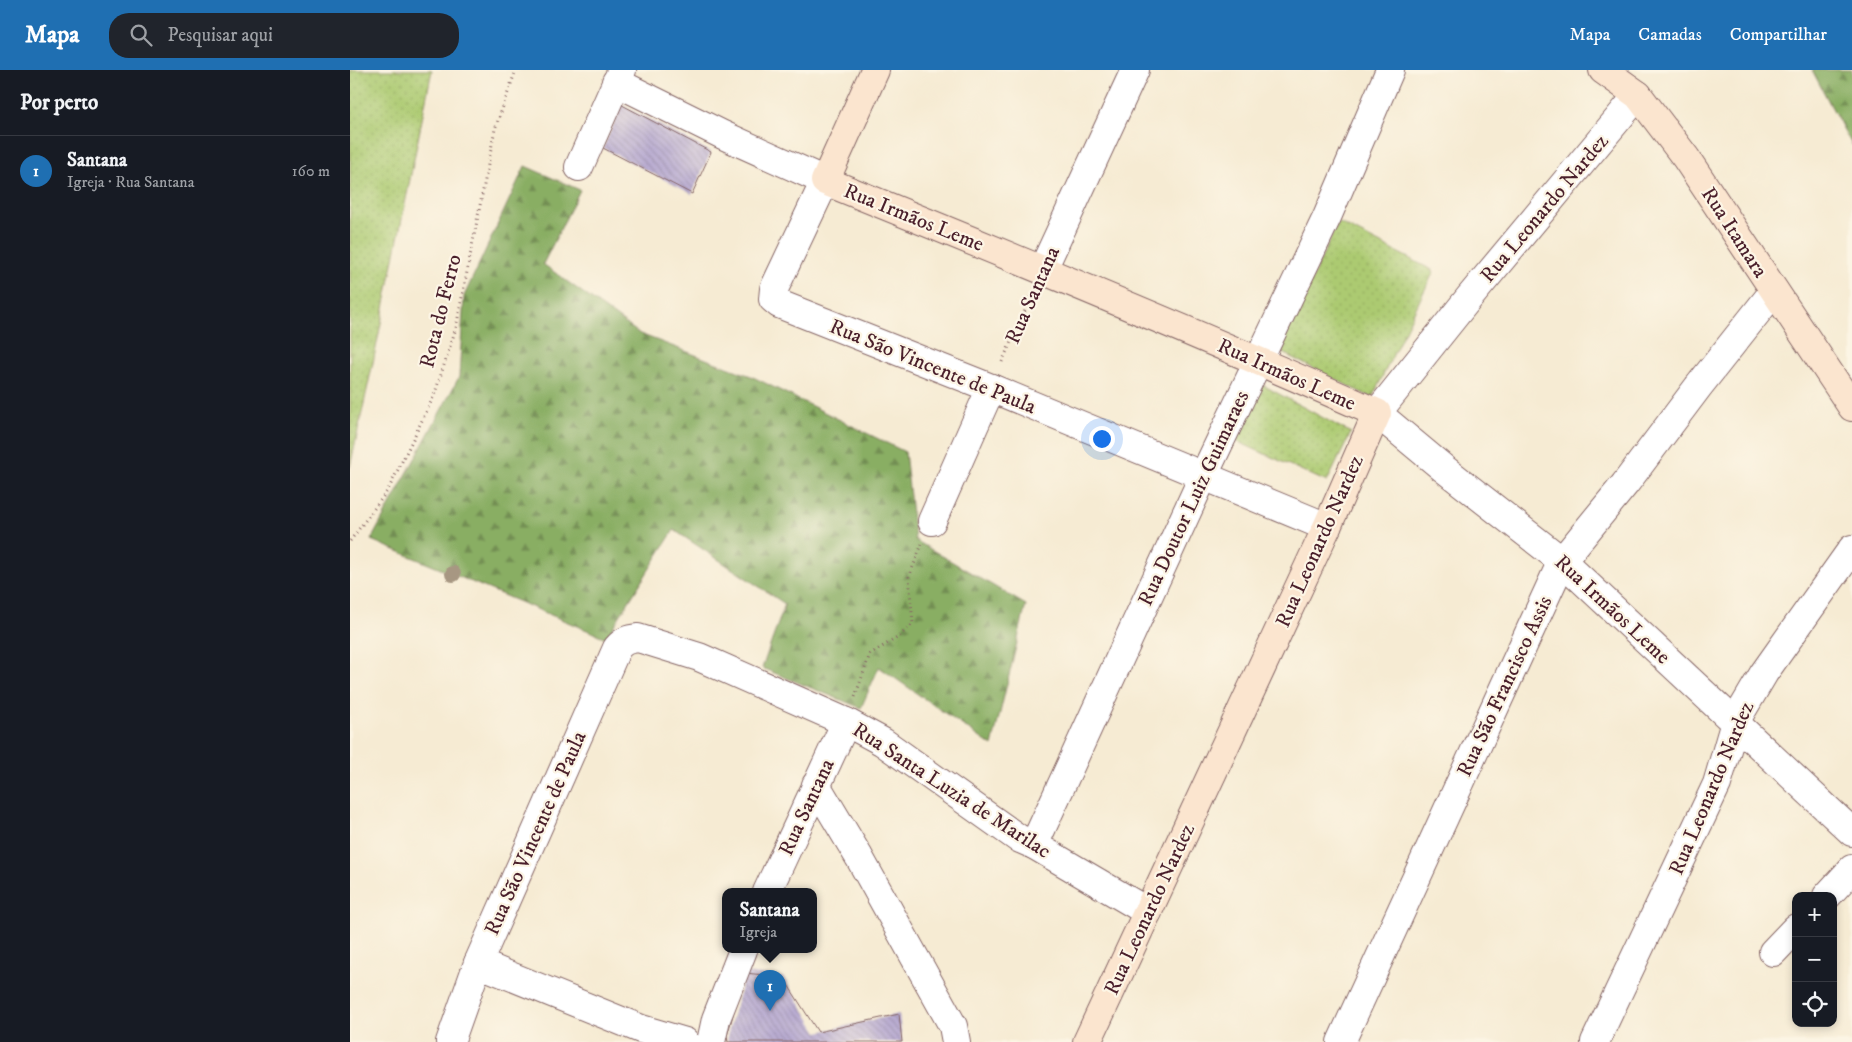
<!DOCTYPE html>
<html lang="pt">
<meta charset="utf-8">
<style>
:root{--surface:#171b24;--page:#20242c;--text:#f1f3f6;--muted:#9ea1a6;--line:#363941;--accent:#1f6fb2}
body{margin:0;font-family:"IM FELL DW Pica",serif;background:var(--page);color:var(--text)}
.controls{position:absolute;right:15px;bottom:15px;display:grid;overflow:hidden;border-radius:10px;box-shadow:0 2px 8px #0003}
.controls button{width:45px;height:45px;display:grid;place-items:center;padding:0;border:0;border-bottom:1px solid var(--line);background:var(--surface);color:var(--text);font:25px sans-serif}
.you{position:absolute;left:751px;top:368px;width:18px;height:18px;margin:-12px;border:4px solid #fff;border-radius:50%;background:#1a73e8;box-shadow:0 0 0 8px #1a73e833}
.badge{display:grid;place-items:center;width:32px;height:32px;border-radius:50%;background:var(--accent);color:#fff;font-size:16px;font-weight:700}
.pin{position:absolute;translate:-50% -41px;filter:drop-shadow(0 1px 2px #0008)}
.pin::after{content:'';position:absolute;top:26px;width:18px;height:15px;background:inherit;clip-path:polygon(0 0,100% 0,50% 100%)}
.popup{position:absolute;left:372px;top:818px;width:95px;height:65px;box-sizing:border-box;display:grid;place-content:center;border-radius:10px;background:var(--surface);filter:drop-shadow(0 1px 4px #0005);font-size:16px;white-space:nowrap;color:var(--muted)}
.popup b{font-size:19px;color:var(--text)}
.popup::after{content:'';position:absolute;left:50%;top:100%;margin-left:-10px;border:10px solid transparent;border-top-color:var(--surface)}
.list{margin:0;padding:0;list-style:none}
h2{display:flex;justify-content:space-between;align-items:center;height:65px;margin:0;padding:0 20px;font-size:21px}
h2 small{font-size:16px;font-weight:400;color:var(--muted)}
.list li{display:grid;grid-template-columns:32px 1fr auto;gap:15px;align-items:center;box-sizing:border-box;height:70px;padding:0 20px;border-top:1px solid var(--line)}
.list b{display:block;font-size:19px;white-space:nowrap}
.list p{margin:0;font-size:16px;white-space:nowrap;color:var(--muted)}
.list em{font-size:16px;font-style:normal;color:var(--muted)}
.icon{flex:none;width:28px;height:28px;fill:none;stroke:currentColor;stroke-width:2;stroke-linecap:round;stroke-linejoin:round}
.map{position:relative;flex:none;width:1502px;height:972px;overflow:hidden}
header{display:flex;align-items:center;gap:30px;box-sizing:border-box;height:70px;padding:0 25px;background:var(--accent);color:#fff}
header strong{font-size:24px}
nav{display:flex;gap:28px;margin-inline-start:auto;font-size:18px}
.search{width:350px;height:45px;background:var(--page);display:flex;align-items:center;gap:12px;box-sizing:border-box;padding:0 18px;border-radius:20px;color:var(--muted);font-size:19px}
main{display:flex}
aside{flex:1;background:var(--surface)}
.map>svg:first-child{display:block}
</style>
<header>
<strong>Mapa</strong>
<div class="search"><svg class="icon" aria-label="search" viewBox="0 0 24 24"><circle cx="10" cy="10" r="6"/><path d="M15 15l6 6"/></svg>Pesquisar aqui</div>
<nav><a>Mapa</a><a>Camadas</a><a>Compartilhar</a></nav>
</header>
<main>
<aside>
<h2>Por perto<small></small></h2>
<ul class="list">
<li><span class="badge">1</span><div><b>Santana</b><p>Igreja · Rua Santana</p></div><em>160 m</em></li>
</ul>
</aside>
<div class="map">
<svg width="1502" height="972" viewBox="0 0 1502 972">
<defs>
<pattern id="grass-dots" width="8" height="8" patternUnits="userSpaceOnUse" patternTransform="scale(1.25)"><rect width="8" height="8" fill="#acca71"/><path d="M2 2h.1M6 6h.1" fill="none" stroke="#96ad62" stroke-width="1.8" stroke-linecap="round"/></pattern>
<pattern id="forest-firs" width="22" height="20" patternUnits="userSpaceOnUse" patternTransform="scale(1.25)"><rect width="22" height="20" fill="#89ae63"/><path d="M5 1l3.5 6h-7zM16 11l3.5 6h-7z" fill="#728d52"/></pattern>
<pattern id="building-back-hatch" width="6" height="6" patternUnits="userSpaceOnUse" patternTransform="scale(1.25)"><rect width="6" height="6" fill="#ac9ece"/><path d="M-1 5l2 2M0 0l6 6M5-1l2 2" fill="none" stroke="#8e80a7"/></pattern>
</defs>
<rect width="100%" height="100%" fill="#fcf5e5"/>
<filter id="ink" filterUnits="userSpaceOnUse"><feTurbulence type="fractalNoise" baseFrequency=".02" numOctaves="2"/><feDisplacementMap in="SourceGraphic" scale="10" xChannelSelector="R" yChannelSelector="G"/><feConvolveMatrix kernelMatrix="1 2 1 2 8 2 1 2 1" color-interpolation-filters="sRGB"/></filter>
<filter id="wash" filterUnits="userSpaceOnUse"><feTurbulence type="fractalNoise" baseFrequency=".0096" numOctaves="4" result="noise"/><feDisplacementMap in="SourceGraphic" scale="20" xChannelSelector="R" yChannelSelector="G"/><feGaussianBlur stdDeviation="1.12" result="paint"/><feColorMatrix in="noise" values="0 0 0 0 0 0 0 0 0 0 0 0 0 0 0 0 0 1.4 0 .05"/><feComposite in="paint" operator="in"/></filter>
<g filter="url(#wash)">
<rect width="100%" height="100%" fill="#f6ebd3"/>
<!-- grass -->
<g fill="url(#grass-dots)" stroke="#7b744e">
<path d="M 0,0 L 82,0 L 24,288 L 0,397 Z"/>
<path d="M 988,152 L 1084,201 L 1022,328 L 929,281 Z"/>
<path d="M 907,312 L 1001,363 L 977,412 L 875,366 Z"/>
</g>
<!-- forest -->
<g fill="url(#forest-firs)" stroke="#6a6647">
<path d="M 1462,0 L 1502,0 L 1502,75 L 1497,66 Z"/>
<path d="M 175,96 L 230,120 L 193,194 L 290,264 L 401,306 L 555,382 L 565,470 L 676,535 L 642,676 L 529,597 L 511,638 L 412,598 L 435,534 L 324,460 L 256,568 L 21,470 L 109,307 L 114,226 Z"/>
</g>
<g id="blocks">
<!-- building -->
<g fill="url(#building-back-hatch)">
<path d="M 272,35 L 361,82 L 342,124 L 253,78 Z"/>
<path d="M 395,903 L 433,907 L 468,962 L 549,944 L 552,972 L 378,972 L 377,966 Z"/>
</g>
</g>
</g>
<g filter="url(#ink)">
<use href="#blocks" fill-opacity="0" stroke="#866666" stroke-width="1"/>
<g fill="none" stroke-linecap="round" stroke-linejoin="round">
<!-- street casing -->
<g stroke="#866666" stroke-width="30">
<g id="street">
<path d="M 266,12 L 373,65 L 475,111 L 424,219 L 423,229 L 429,234 L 641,318 L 977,457"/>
<path d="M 1288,25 L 1119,228 L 1027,343 L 1093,398 L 1212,491 L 1502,762"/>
<path d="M 229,97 L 272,0"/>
<path d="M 693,199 L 785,0"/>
<path d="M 582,451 L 641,318"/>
<path d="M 466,715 L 509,787 L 603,956 L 606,972"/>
<path d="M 684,775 L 853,407 L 977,147 L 1040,0"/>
<path d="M 417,822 L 496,652"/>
<path d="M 1477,826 L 1502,799"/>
<path d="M 1423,882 L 1446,858"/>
<path d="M 128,893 L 291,959 L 335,972"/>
<path d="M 100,972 L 128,893 L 267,578 C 273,571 278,569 288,568 L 349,587 L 496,652 L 533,672 L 668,768 L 684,775 L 798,842"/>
<path d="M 361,972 L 366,949 L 393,880"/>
<path d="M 991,972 L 1212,491 L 1275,414 L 1348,317 L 1424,221"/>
<path d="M 1245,972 L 1367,714 L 1385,652 L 1414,603 L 1502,479"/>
</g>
</g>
<!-- secondary casing -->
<g stroke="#866666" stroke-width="30">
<g id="secondary">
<path d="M 525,0 L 475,111 C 660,186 845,262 1027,343 L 977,457 L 737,972"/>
<path d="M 1253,0 L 1288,25 L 1336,88 L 1502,337"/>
</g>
</g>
<!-- path -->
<g stroke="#866666" stroke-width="3" stroke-dasharray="1 4" stroke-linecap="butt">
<path d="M 652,292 L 682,225"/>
<path d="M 0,471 L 38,420 L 84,326 L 106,258 L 145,59 L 166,0"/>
<path d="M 505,627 L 520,584 L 547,568 L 563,554 L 559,507 L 572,474"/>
</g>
<!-- street -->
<use href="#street" stroke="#fff" stroke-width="28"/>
<!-- secondary -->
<use href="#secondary" stroke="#fbe5cf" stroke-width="28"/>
</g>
<!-- trees -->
<circle fill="#a79782" cx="103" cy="504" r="8"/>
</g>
<g text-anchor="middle" stroke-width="4.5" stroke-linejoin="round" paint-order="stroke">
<!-- street labels -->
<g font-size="21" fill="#4a1f2b" stroke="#fcf5e5">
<text transform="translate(1194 138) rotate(-50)" y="7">Rua Leonardo Nardez</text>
<text transform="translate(564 147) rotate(22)" y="7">Rua Irmãos Leme</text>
<text transform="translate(1385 162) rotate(57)" y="7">Rua Itamara</text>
<text transform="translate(682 225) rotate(-66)" y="7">Rua Santana</text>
<text transform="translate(90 241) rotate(-76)" y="7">Rota do Ferro</text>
<text transform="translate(583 296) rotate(22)" y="7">Rua São Vincente de Paula</text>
<text transform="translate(937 304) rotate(24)" y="7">Rua Irmãos Leme</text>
<text transform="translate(843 428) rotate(-65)" y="7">Rua Doutor Luiz Guimaraes</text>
<text transform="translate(969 471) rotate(-66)" y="7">Rua Leonardo Nardez</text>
<text transform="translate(1263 539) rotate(43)" y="7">Rua Irmãos Leme</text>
<text transform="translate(1154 616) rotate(-65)" y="7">Rua São Francisco Assis</text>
<text transform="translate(1361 718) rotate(-67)" y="7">Rua Leonardo Nardez</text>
<text transform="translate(602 720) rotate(33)" y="7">Rua Santa Luzia de Marilac</text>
<text transform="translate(456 737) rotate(-65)" y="7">Rua Santana</text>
<text transform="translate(185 763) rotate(-66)" y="7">Rua São Vincente de Paula</text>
<text transform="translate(799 839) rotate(-65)" y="7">Rua Leonardo Nardez</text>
</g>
</g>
</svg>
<div class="controls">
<button>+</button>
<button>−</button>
<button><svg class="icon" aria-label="locate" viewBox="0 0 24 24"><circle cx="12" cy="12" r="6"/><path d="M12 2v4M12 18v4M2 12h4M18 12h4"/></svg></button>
</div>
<div class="you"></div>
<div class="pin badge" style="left:420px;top:941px">1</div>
<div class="popup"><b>Santana</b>Igreja</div>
</div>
</main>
